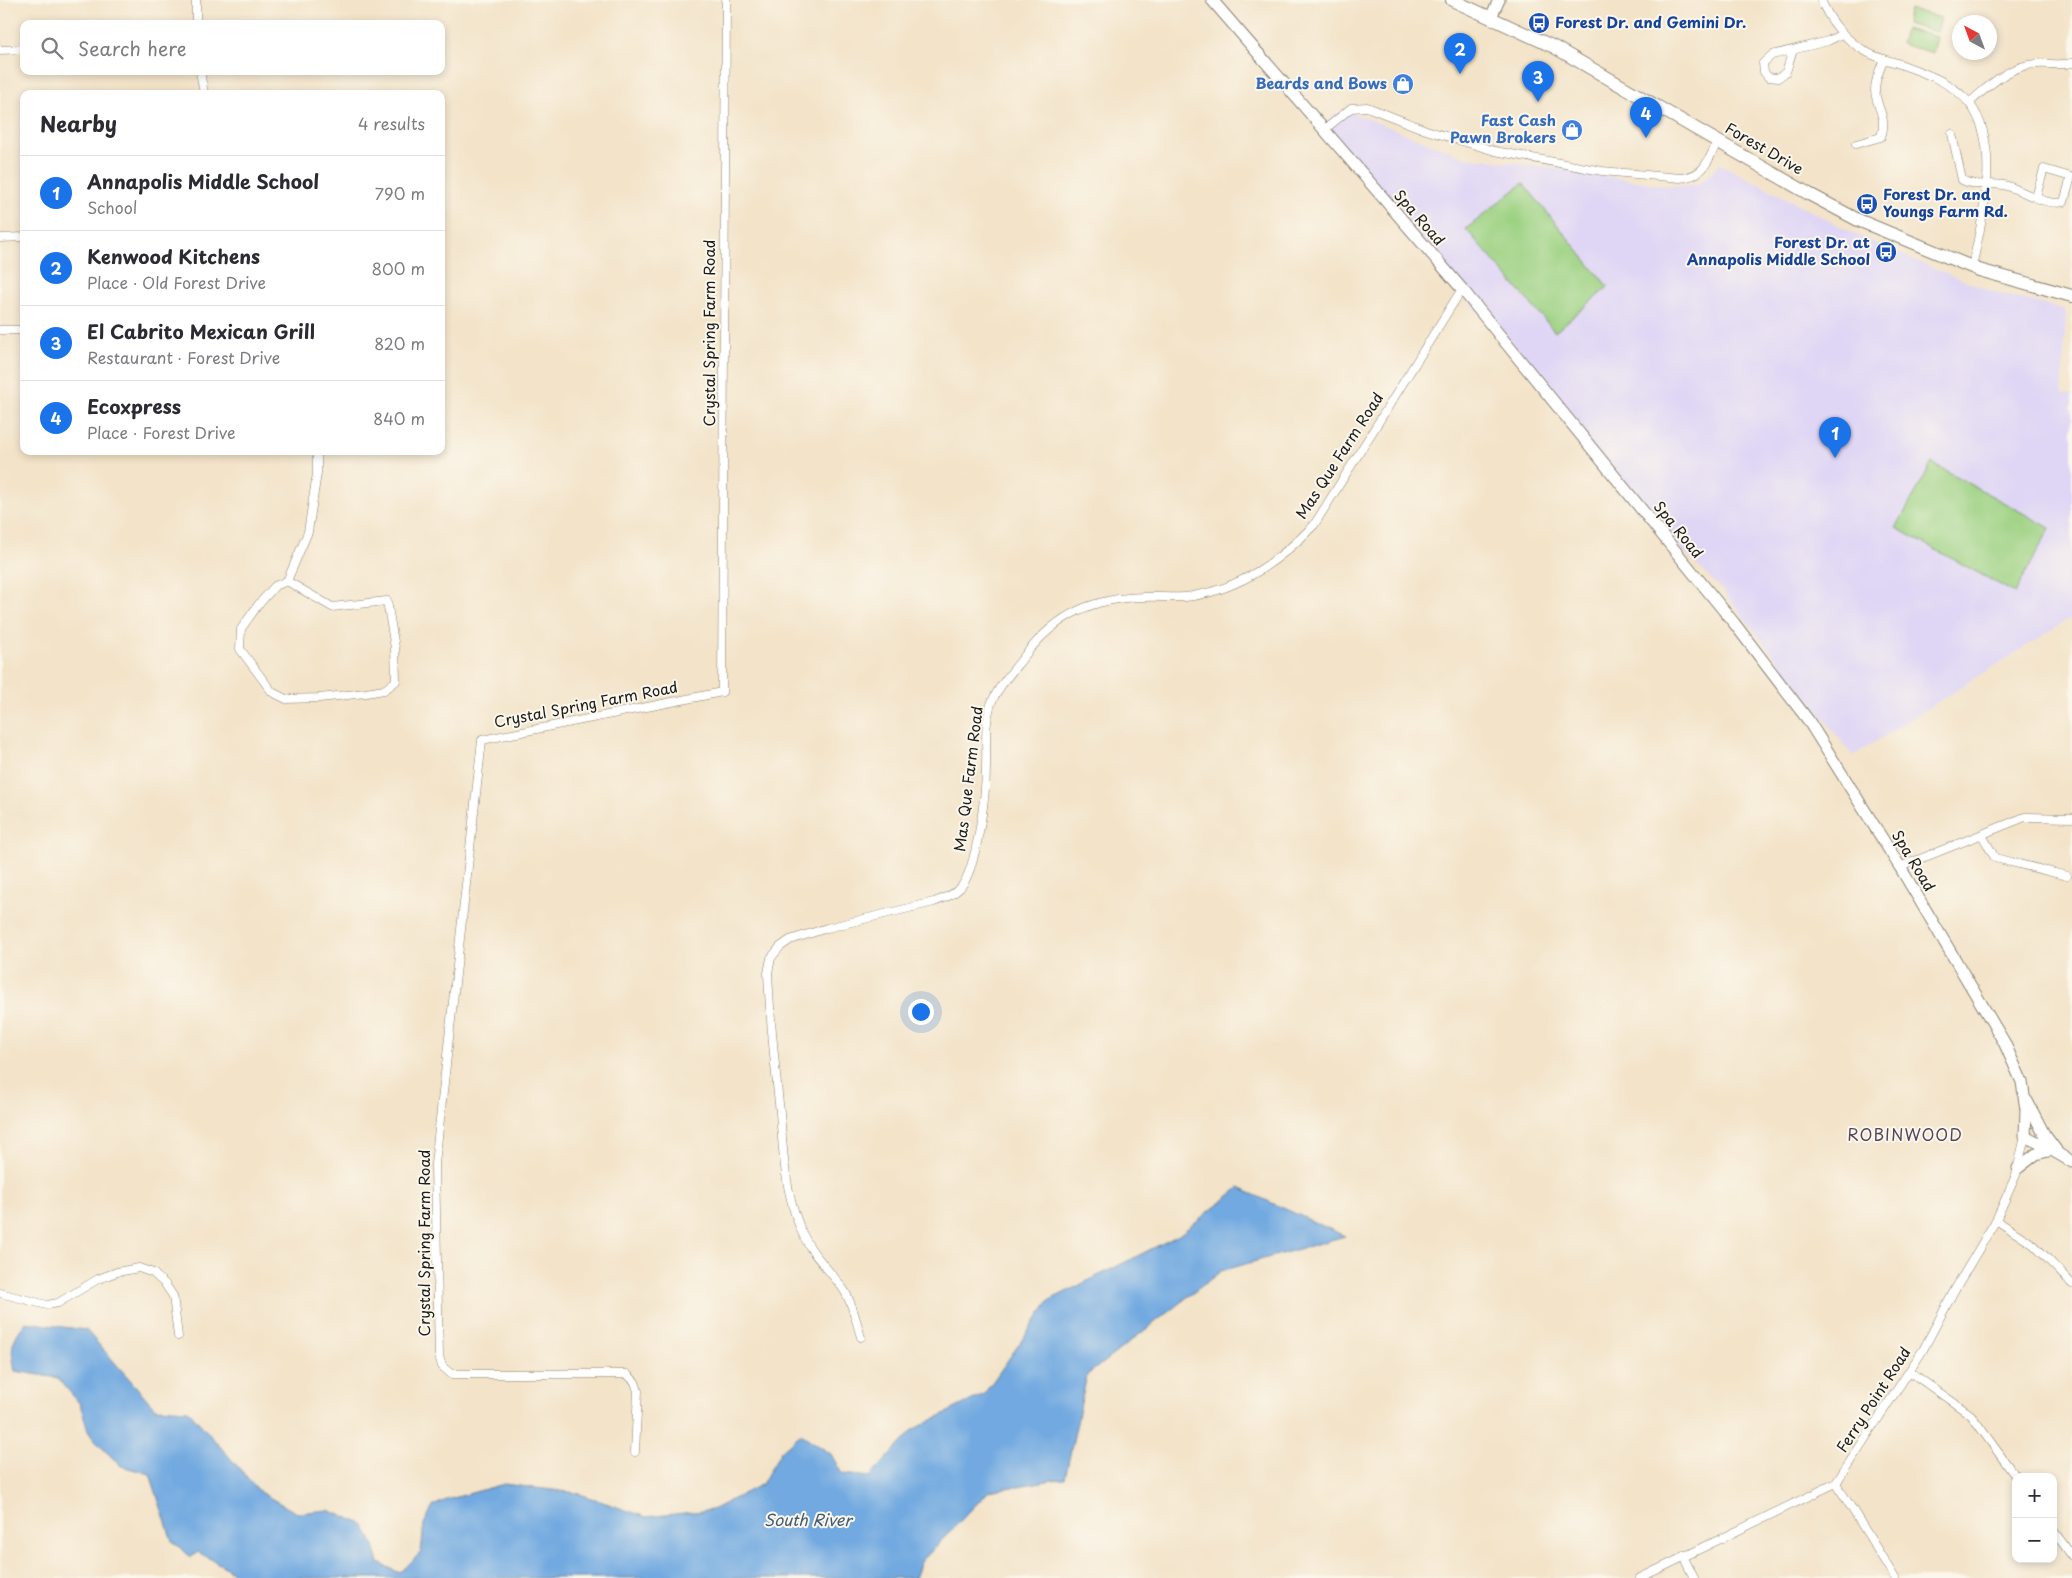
<!DOCTYPE html>
<meta charset="utf-8">
<style>
:root{--surface:#fff;--page:#f2f2f3;--text:#2b2b33;--muted:#7c7c81;--line:#e1e1e2;--accent:#1a73e8}
body{margin:0;font-family:"Playpen Sans",sans-serif;background:var(--page);color:var(--text)}
.controls{position:absolute;right:15px;bottom:15px;display:grid;overflow:hidden;border-radius:10px;box-shadow:0 2px 8px #0003}
.controls button{width:45px;height:45px;display:grid;place-items:center;padding:0;border:0;border-bottom:1px solid var(--line);background:var(--surface);color:var(--text);font:25px sans-serif}
.compass{position:absolute;left:1952px;top:15px;width:45px;height:45px;border-radius:50%;background:var(--surface);box-shadow:0 2px 8px #0003;rotate:319deg}
.you{position:absolute;left:920px;top:1011px;width:18px;height:18px;margin:-12px;border:4px solid #fff;border-radius:50%;background:#1a73e8;box-shadow:0 0 0 8px #1a73e833}
.badge{display:grid;place-items:center;width:32px;height:32px;border-radius:50%;background:var(--accent);color:#fff;font-size:16px;font-weight:700}
.pin{position:absolute;translate:-50% -41px;filter:drop-shadow(0 1px 2px #0008)}
.pin::after{content:'';position:absolute;top:26px;width:18px;height:15px;background:inherit;clip-path:polygon(0 0,100% 0,50% 100%)}
.list{margin:0;padding:0;list-style:none}
h2{display:flex;justify-content:space-between;align-items:center;height:65px;margin:0;padding:0 20px;font-size:21px}
h2 small{font-size:16px;font-weight:400;color:var(--muted)}
.list li{display:grid;grid-template-columns:32px 1fr auto;gap:15px;align-items:center;box-sizing:border-box;height:75px;padding:0 20px;border-top:1px solid var(--line)}
.list b{display:block;font-size:19px;white-space:nowrap}
.list p{margin:0;font-size:16px;white-space:nowrap;color:var(--muted)}
.list em{font-size:16px;font-style:normal;color:var(--muted)}
.icon{flex:none;width:28px;height:28px;fill:none;stroke:currentColor;stroke-width:2;stroke-linecap:round;stroke-linejoin:round}
.map{position:relative;flex:none;width:2072px;height:1578px;overflow:hidden}
.search{position:absolute;background:var(--surface);box-shadow:0 2px 8px #0003;left:20px;top:20px;width:425px;height:55px;display:flex;align-items:center;gap:12px;box-sizing:border-box;padding:0 18px;border-radius:10px;color:var(--muted);font-size:19px}
.panel{position:absolute;background:var(--surface);box-shadow:0 2px 8px #0003;left:20px;top:90px;width:425px;height:365px;border-radius:10px}
.map>svg:first-child{display:block}
</style>
<div class="map">
<svg width="2072" height="1578" viewBox="0 0 2072 1578">
<rect width="100%" height="100%" fill="#fbf7ec"/>
<filter id="ink" filterUnits="userSpaceOnUse"><feTurbulence type="fractalNoise" baseFrequency=".02" numOctaves="2"/><feDisplacementMap in="SourceGraphic" scale="10" xChannelSelector="R" yChannelSelector="G"/><feConvolveMatrix kernelMatrix="1 2 1 2 8 2 1 2 1" color-interpolation-filters="sRGB"/></filter>
<filter id="wash" filterUnits="userSpaceOnUse"><feTurbulence type="fractalNoise" baseFrequency=".0096" numOctaves="4" result="noise"/><feDisplacementMap in="SourceGraphic" scale="20" xChannelSelector="R" yChannelSelector="G"/><feGaussianBlur stdDeviation="1.12" result="paint"/><feColorMatrix in="noise" values="0 0 0 0 0 0 0 0 0 0 0 0 0 0 0 0 0 1.4 0 .05"/><feComposite in="paint" operator="in"/></filter>
<g filter="url(#wash)">
<rect width="100%" height="100%" fill="#f3e3c8"/>
<!-- built -->
<path fill="#dfd5f5" d="M 1345,110 L 1465,157 L 1563,169 L 1660,185 L 1681,186 L 1699,184 L 1720,164 L 1855,234 L 1918,262 L 1991,291 L 2066,310 L 2062,394 L 2072,395 L 2072,617 L 1853,756 L 1723,591 L 1634,502 L 1328,128 L 1333,116 Z"/>
<!-- green -->
<g fill="#9cd182" stroke="#5c764f">
<path d="M 1910,9 L 1941,18 L 1937,32 L 1906,24 Z"/>
<path d="M 1905,29 L 1937,37 L 1933,53 L 1901,44 Z"/>
<path d="M 1523,183 L 1608,287 L 1555,332 L 1466,229 Z"/>
<path d="M 1932,463 L 2050,528 L 2015,593 L 1896,528 Z"/>
</g>
<!-- water -->
<path fill="#71a9e0" stroke="#46627e" d="M 1239,1188 L 1345,1236 L 1221,1271 L 1087,1375 L 1065,1478 L 989,1491 L 921,1562 L 915,1578 L 239,1578 L 225,1567 L 198,1552 L 191,1557 L 172,1541 L 150,1474 L 121,1466 L 94,1440 L 88,1431 L 80,1404 L 58,1378 L 15,1371 C 10,1347 11,1341 26,1322 L 86,1330 L 155,1408 L 188,1410 L 260,1492 L 297,1513 L 328,1510 L 363,1524 L 373,1543 L 379,1563 L 400,1573 L 421,1552 L 424,1524 L 433,1506 L 446,1500 L 504,1484 L 577,1493 L 646,1517 L 712,1510 L 762,1484 L 781,1451 L 801,1434 L 831,1454 L 842,1474 L 870,1477 L 914,1429 L 984,1394 L 1050,1300 L 1179,1235 Z"/>
</g>
<g filter="url(#ink)">
<g fill="none" stroke-linecap="round" stroke-linejoin="round">
<!-- street casing -->
<g stroke="#888072" stroke-width="9">
<g id="street">
<path d="M 196,0 L 196,24"/>
<path d="M 1821,0 C 1829,20 1845,40 1865,51 C 1874,57 1887,60 1897,63 C 1922,72 1953,82 1970,104 C 2002,146 1982,221 1972,267"/>
<path d="M 0,50 L 24,49"/>
<path d="M 1793,50 L 1786,72 L 1778,78 L 1768,77 L 1764,72 L 1763,63 L 1772,55 L 1828,41 L 1842,34"/>
<path d="M 200,71 L 204,94"/>
<path d="M 1969,103 C 1989,86 2009,65 2037,64 C 2049,63 2059,66 2072,63"/>
<path d="M 1324,130 L 1351,108 L 1367,107 L 1426,130 L 1495,151 L 1602,171 L 1680,178 C 1705,176 1707,162 1718,141"/>
<path d="M 1952,134 L 1962,180 C 1977,188 1988,182 2004,185 C 2021,189 2046,207 2064,202 L 2071,177 L 2044,169 L 2036,197"/>
<path d="M 1856,144 L 1881,137 C 1888,117 1876,108 1875,90 C 1875,79 1880,69 1884,59"/>
<path d="M 0,238 L 24,237"/>
<path d="M 0,330 L 24,330"/>
<path d="M 287,581 L 332,607 L 387,601 L 395,648 L 396,681 L 384,690 L 366,693 L 319,698 L 286,699 L 272,692 L 240,649 L 241,629 L 258,605 L 275,586 L 287,581 L 308,532 L 317,473 L 317,451"/>
<path d="M 1982,835 L 1995,858 L 2067,876"/>
<path d="M 1900,867 L 2025,817 L 2072,818"/>
<path d="M 1996,1220 L 2034,1245 L 2072,1284"/>
<path d="M 0,1293 L 47,1305 L 58,1303 L 98,1279 L 117,1272 L 139,1268 L 153,1273 L 165,1284 L 173,1296 L 178,1336"/>
<path d="M 861,1337 C 856,1321 853,1304 844,1290 C 827,1266 810,1255 799,1225 C 785,1190 783,1151 780,1113 C 775,1067 770,1020 768,973 L 771,958 L 780,947 L 790,940 L 827,928 L 934,902 C 943,899 953,895 960,888 C 977,870 986,793 986,767 C 987,747 984,726 990,707 C 996,688 1014,670 1026,654 C 1058,614 1092,598 1144,597 C 1159,596 1177,599 1193,596 C 1242,588 1280,560 1314,525 L 1462,289"/>
<path d="M 1909,1371 L 1971,1415 L 2016,1477"/>
<path d="M 635,1452 L 638,1391 L 635,1382 L 627,1374 L 451,1374 L 442,1366 L 439,1356 L 435,1164 L 482,740 L 722,692 L 726,0"/>
<path d="M 1836,1483 L 1895,1578"/>
<path d="M 2053,1530 L 2072,1556"/>
<path d="M 1683,1556 L 1694,1578"/>
<path d="M 1640,1578 L 1836,1483 L 1923,1350 L 1954,1291 L 1996,1220 L 2016,1175 L 2025,1136"/>
</g>
</g>
<!-- secondary casing -->
<g stroke="#888072" stroke-width="13">
<g id="secondary">
<path d="M 1212,0 L 1462,289 L 1734,623 L 1808,720 L 1900,867 L 2004,1042 L 2022,1082 L 2026,1110 L 2025,1136 L 2045,1146 L 2072,1162"/>
<path d="M 1491,17 L 1499,0"/>
<path d="M 2027,1101 L 2044,1134 L 2056,1150"/>
<path d="M 2018,1168 L 2036,1154 L 2052,1150"/>
</g>
</g>
<!-- primary casing -->
<g stroke="#888072" stroke-width="14">
<path id="primary" d="M 1452,0 L 1554,47 L 1809,194 L 1858,220 L 1979,270 L 2072,296"/>
</g>
<!-- street -->
<use href="#street" stroke="#fff" stroke-width="8"/>
<!-- secondary -->
<use href="#secondary" stroke="#fff" stroke-width="11"/>
<!-- primary -->
<use href="#primary" stroke="#fff" stroke-width="12"/>
</g>
</g>
<!-- icons -->
<defs>
<g id="bus-disc" transform="scale(1.125)"><circle r="9.5" fill="#1a4fb4" stroke="#fbf7ec"/><path d="M-5-6H5V4H4V6H2V4H-2V6H-4V4H-5ZM-3.5-4V0h7V-4ZM-3.5 1.2v1.5H-2V1.2ZM2 1.2v1.5H3.5V1.2Z" fill="#fff"/></g>
<g id="shop-disc" transform="scale(1.125)"><circle r="9.5" fill="#3f7fe0" stroke="#fbf7ec"/><path d="M-5-2.5h2.3a2.7 3.5 0 0 1 5.4 0H5L5.5 6h-11ZM-1.5-2.5h3a1.5 2.3 0 0 0-3 0Z" fill="#fff"/></g>
</defs>
<g fill-rule="evenodd">
<use href="#bus-disc" x="1539" y="23"/>
<use href="#shop-disc" x="1403" y="84"/>
<use href="#shop-disc" x="1572" y="130"/>
<use href="#bus-disc" x="1867" y="204"/>
<use href="#bus-disc" x="1886" y="252"/>
</g>
<g text-anchor="middle" stroke-width="4" stroke-linejoin="round" paint-order="stroke">
<!-- transit labels -->
<g font-size="15" font-weight="bold" fill="#164399" stroke="#fbf7ec" text-anchor="start">
<text x="1555" y="28">Forest Dr. and Gemini Dr.</text>
<text x="1883" y="200">Forest Dr. and<tspan x="1883" dy="17">Youngs Farm Rd.</tspan></text>
<text x="1870" y="248" text-anchor="end">Forest Dr. at<tspan x="1870" dy="17">Annapolis Middle School</tspan></text>
</g>
<!-- shop labels -->
<g font-size="15" font-weight="bold" fill="#366cbe" stroke="#fbf7ec" text-anchor="end">
<text x="1387" y="89">Beards and Bows</text>
<text x="1556" y="126">Fast Cash<tspan x="1556" dy="17">Pawn Brokers</tspan></text>
</g>
<!-- street labels -->
<g font-size="15" fill="#1c1c1c" stroke="#fbf7ec">
<text transform="translate(1764 149) rotate(30)" y="5">Forest Drive</text>
<text transform="translate(1419 218) rotate(49)" y="5">Spa Road</text>
<text transform="translate(710 333) rotate(-90)" y="5">Crystal Spring Farm Road</text>
<text transform="translate(1340 456) rotate(-57)" y="5">Mas Que Farm Road</text>
<text transform="translate(1678 530) rotate(51)" y="5">Spa Road</text>
<text transform="translate(586 705) rotate(-11)" y="5">Crystal Spring Farm Road</text>
<text transform="translate(969 779) rotate(-83)" y="5">Mas Que Farm Road</text>
<text transform="translate(1913 861) rotate(59)" y="5">Spa Road</text>
<text transform="translate(425 1243) rotate(-90)" y="5">Crystal Spring Farm Road</text>
<text transform="translate(1874 1400) rotate(-57)" y="5">Ferry Point Road</text>
</g>
<!-- neighbourhood labels -->
<g font-size="16" letter-spacing="1" fill="#53465b" stroke="#fbf7ec">
<text x="1905" y="1141">ROBINWOOD</text>
</g>
<!-- water labels -->
<g font-size="16" font-style="italic" fill="#425b74" stroke="#fbf7ec">
<text x="808" y="1526">South River</text>
</g>
</g>
</svg>
<div class="controls">
<button>+</button>
<button>−</button>
</div>
<svg class="compass" viewBox="-18 -18 36 36"><path d="M0-13l5 13h-10z" fill="#e53935"/><path d="M0 13l5-13h-10z" fill="#7c7c81"/></svg>
<div class="you"></div>
<div class="pin badge" style="left:1835px;top:458px">1</div>
<div class="pin badge" style="left:1460px;top:74px">2</div>
<div class="pin badge" style="left:1538px;top:102px">3</div>
<div class="pin badge" style="left:1646px;top:138px">4</div>
<div class="search"><svg class="icon" aria-label="search" viewBox="0 0 24 24"><circle cx="10" cy="10" r="6"/><path d="M15 15l6 6"/></svg>Search here</div>
<section class="panel">
<h2>Nearby<small>4 results</small></h2>
<ul class="list">
<li><span class="badge">1</span><div><b>Annapolis Middle School</b><p>School</p></div><em>790 m</em></li>
<li><span class="badge">2</span><div><b>Kenwood Kitchens</b><p>Place · Old Forest Drive</p></div><em>800 m</em></li>
<li><span class="badge">3</span><div><b>El Cabrito Mexican Grill</b><p>Restaurant · Forest Drive</p></div><em>820 m</em></li>
<li><span class="badge">4</span><div><b>Ecoxpress</b><p>Place · Forest Drive</p></div><em>840 m</em></li>
</ul>
</section>
</div>
